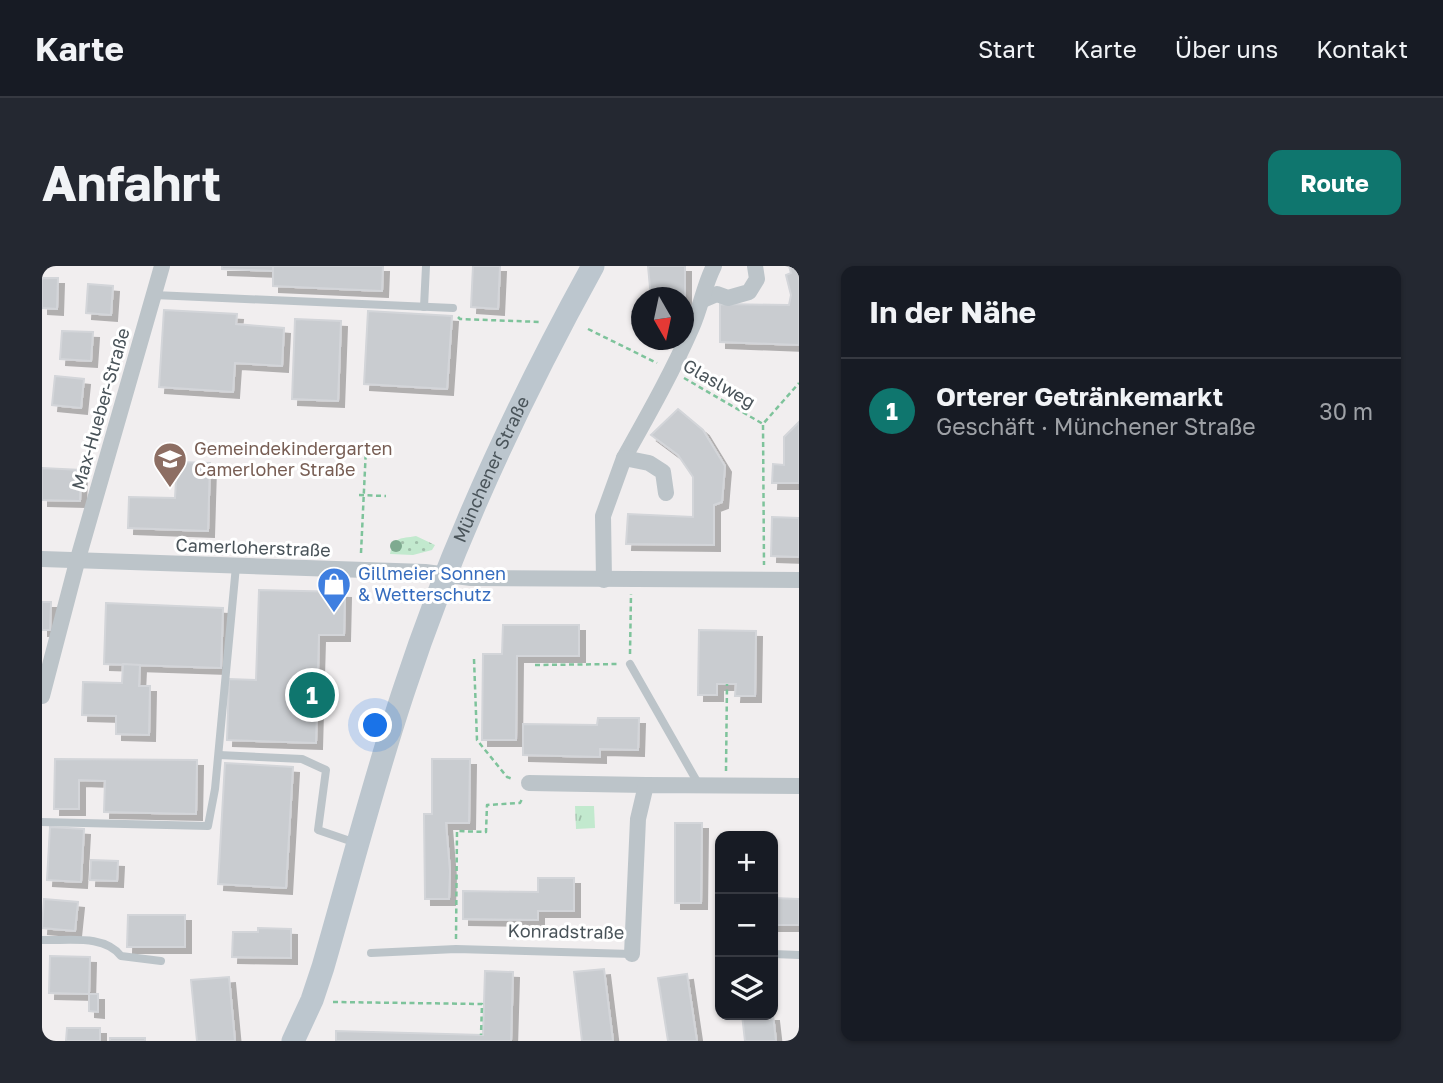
<!DOCTYPE html>
<html lang="de">
<meta charset="utf-8">
<style>
:root{--surface:#171b24;--page:#242831;--text:#f1f3f6;--muted:#9ea1a6;--line:#363941;--accent:#0f766e}
body{margin:0;font-family:"Golos Text",sans-serif;background:var(--page);color:var(--text)}
.controls{position:absolute;right:21px;bottom:21px;display:grid;overflow:hidden;border-radius:14px;box-shadow:0 2px 5px #0004}
.controls button{width:63px;height:63px;display:grid;place-items:center;padding:0;border:0;border-bottom:2px solid var(--line);background:var(--surface);color:var(--text);font:35px sans-serif}
.compass{position:absolute;left:589px;top:21px;width:63px;height:63px;border-radius:50%;background:var(--surface);box-shadow:0 2px 5px #0004;rotate:171deg}
.you{position:absolute;left:334px;top:460px;width:24px;height:24px;margin:-18px;border:5px solid #fff;border-radius:50%;background:#1a73e8;box-shadow:0 0 0 10px #1a73e833}
.badge{display:grid;place-items:center;width:46px;height:46px;border-radius:50%;background:var(--accent);color:#fff;font-size:23px;font-weight:700}
.pin{position:absolute;translate:-50% -50%;border:4px solid #fff;box-shadow:0 2px 7px #0006}
.list{margin:0;padding:0;list-style:none}
h2{display:flex;justify-content:space-between;align-items:center;height:91px;margin:0;padding:0 28px;font-size:30px}
h2 small{font-size:23px;font-weight:400;color:var(--muted)}
.list li{display:grid;grid-template-columns:46px 1fr auto;gap:21px;align-items:center;box-sizing:border-box;height:105px;padding:0 28px;border-top:2px solid var(--line)}
.list b{display:block;font-size:26px;white-space:nowrap}
.list p{margin:0;font-size:23px;white-space:nowrap;color:var(--muted)}
.list em{font-size:23px;font-style:normal;color:var(--muted)}
.icon{flex:none;width:38px;height:38px;fill:none;stroke:currentColor;stroke-width:2;stroke-linecap:round;stroke-linejoin:round}
.map{position:relative;flex:none;width:757px;height:775px;overflow:hidden;border-radius:14px}
header{display:flex;align-items:center;gap:42px;box-sizing:border-box;height:98px;padding:0 35px;background:var(--surface);border-bottom:2px solid var(--line)}
header strong{font-size:33px}
nav{display:flex;gap:38px;margin-inline-start:auto;font-size:24px}
.intro{display:flex;align-items:center;justify-content:space-between;box-sizing:border-box;height:168px;padding:0 42px}
h1{margin:0;font-size:49px}
.button{padding:18px 32px;border-radius:14px;background:var(--accent);color:#fff;font-size:24px;font-weight:700}
main{display:flex;gap:42px;padding:0 42px}
aside{flex:1;background:var(--surface);border-radius:14px;box-shadow:0 2px 5px #0004}
.map>svg:first-child{display:block}
</style>
<header>
<strong>Karte</strong>
<nav><a>Start</a><a>Karte</a><a>Über uns</a><a>Kontakt</a></nav>
</header>
<div class="intro"><h1>Anfahrt</h1><a class="button">Route</a></div>
<main>
<div class="map">
<svg width="757" height="775" viewBox="0 0 757 775">
<defs>
<pattern id="grass-dots" width="8" height="8" patternUnits="userSpaceOnUse" patternTransform="scale(1.75)"><rect width="8" height="8" fill="#c2e9ce"/><path d="M2 2h.1M6 6h.1" fill="none" stroke="#a0bfaa" stroke-width="1.8" stroke-linecap="round"/></pattern>
<pattern id="park-tufts" width="24" height="20" patternUnits="userSpaceOnUse" patternTransform="scale(1.75)"><rect width="24" height="20" fill="#c2e9ce"/><path d="M3 7l-1-3M5 7V3M7 7l1-3M15 17l-1-3M17 17v-4M19 17l1-3" fill="none" stroke="#a0bfaa"/></pattern>
<filter id="shadow"><feDropShadow dx="6" dy="6" stdDeviation="0" flood-color="#0004"/></filter>
</defs>
<rect width="100%" height="100%" fill="#f1eeef"/>
<!-- grass -->
<path fill="url(#grass-dots)" d="M 374,270 L 393,279 L 390,284 L 371,289 L 348,288 C 352,270 358,273 374,270 Z"/>
<!-- park -->
<path fill="url(#park-tufts)" d="M 533,540 L 552,540 L 553,562 L 534,563 Z"/>
<!-- building -->
<g fill="#c9ccd0" stroke="#d3d5d9" stroke-width="2" filter="url(#shadow)">
<path d="M 180,0 L 231,0 L 231,5 L 180,3 Z"/>
<path d="M 231,0 L 341,0 L 340,25 L 231,20 Z"/>
<path d="M 431,0 L 458,0 L 456,43 L 429,41 Z"/>
<path d="M 606,0 L 643,0 L 643,36 L 642,32 L 609,32 Z"/>
<path d="M 747,0 L 757,0 L 757,79 L 678,76 L 678,38 L 747,39 L 749,29 L 744,9 L 749,7 Z"/>
<path d="M 0,12 L 16,12 L 15,43 L 0,42 Z"/>
<path d="M 46,18 L 71,20 L 69,49 L 44,47 Z"/>
<path d="M 122,44 L 195,48 L 194,58 L 242,62 L 240,100 L 193,97 L 191,126 L 117,121 Z"/>
<path d="M 326,45 L 410,50 L 405,123 L 322,118 Z"/>
<path d="M 253,53 L 299,55 L 296,135 L 250,133 Z"/>
<path d="M 20,65 L 51,66 L 49,95 L 18,93 Z"/>
<path d="M 13,110 L 42,113 L 39,142 L 10,139 Z"/>
<path d="M 636,143 L 661,164 L 683,200 L 680,236 L 672,239 L 672,279 L 584,278 L 586,248 L 651,251 L 651,211 L 636,189 L 609,169 Z"/>
<path d="M 757,156 L 757,217 L 730,217 L 731,198 L 742,199 L 742,171 Z"/>
<path d="M 135,196 L 168,197 L 166,265 L 86,262 L 87,231 L 133,232 Z"/>
<path d="M 0,202 L 39,204 L 38,235 L 0,234 Z"/>
<path d="M 730,251 L 757,252 L 757,291 L 729,290 Z"/>
<path d="M 217,324 L 303,326 L 302,369 L 277,369 L 274,477 L 185,474 L 187,413 L 214,414 Z"/>
<path d="M 0,336 L 9,336 L 8,364 L 0,364 Z"/>
<path d="M 64,337 L 181,342 L 179,402 L 62,398 Z"/>
<path d="M 461,359 L 537,359 L 537,390 L 475,390 L 474,474 L 440,474 L 441,388 L 460,388 Z"/>
<path d="M 657,364 L 714,365 L 713,430 L 693,430 L 694,418 L 675,418 L 675,429 L 656,429 Z"/>
<path d="M 81,398 L 98,399 L 97,420 L 108,420 L 107,469 L 74,468 L 74,450 L 40,449 L 41,416 L 80,417 Z"/>
<path d="M 556,452 L 597,452 L 596,484 L 558,483 L 558,491 L 481,489 L 481,458 L 555,459 Z"/>
<path d="M 13,493 L 155,494 L 154,548 L 62,546 L 63,515 L 37,514 L 37,543 L 12,543 Z"/>
<path d="M 390,493 L 428,493 L 427,557 L 404,557 L 408,605 L 407,633 L 383,633 L 382,548 L 390,548 Z"/>
<path d="M 183,497 L 251,501 L 244,622 L 176,618 Z"/>
<path d="M 633,557 L 660,557 L 659,637 L 633,637 Z"/>
<path d="M 8,561 L 42,563 L 39,616 L 5,614 Z"/>
<path d="M 49,594 L 76,595 L 75,615 L 48,614 Z"/>
<path d="M 496,612 L 532,612 L 532,645 L 496,645 L 496,654 L 421,653 L 421,625 L 496,626 Z"/>
<path d="M 731,632 L 757,633 L 757,659 L 731,659 Z"/>
<path d="M 2,633 L 36,636 L 33,665 L 0,662 Z"/>
<path d="M 86,649 L 143,649 L 143,681 L 85,681 Z"/>
<path d="M 216,662 L 249,663 L 249,692 L 190,691 L 191,666 L 216,666 Z"/>
<path d="M 8,690 L 48,691 L 47,728 L 7,727 Z"/>
<path d="M 562,703 L 571,775 L 540,775 L 532,706 Z"/>
<path d="M 443,705 L 471,706 L 469,775 L 294,775 L 294,765 L 441,769 Z"/>
<path d="M 645,708 L 655,775 L 626,775 L 616,712 Z"/>
<path d="M 187,711 L 193,775 L 155,775 L 149,714 Z"/>
<path d="M 47,728 L 56,728 L 56,746 L 47,745 Z"/>
<path d="M 700,749 L 731,749 L 734,775 L 703,775 Z"/>
<path d="M 25,762 L 58,762 L 58,775 L 24,775 Z"/>
<rect x="68" y="772" width="35" height="3"/>
</g>
<g fill="none" stroke-linecap="round" stroke-linejoin="round">
<!-- path -->
<g stroke="#7ec39b" stroke-width="2.5" stroke-dasharray="5 3.5" stroke-linecap="butt">
<path d="M 416,51 L 418,53 L 499,56"/>
<path d="M 546,63 L 615,97"/>
<path d="M 642,112 L 721,158 L 757,117"/>
<path d="M 721,159 L 722,299"/>
<path d="M 317,229 L 344,230"/>
<path d="M 319,287 L 324,182"/>
<path d="M 588,388 L 589,328"/>
<path d="M 432,393 L 435,474 L 465,511 L 471,513"/>
<path d="M 493,399 L 577,398"/>
<path d="M 684,505 L 685,418"/>
<path d="M 414,673 L 415,565 L 444,566 L 445,539 L 478,537 L 481,531"/>
<path d="M 291,736 L 440,738 L 439,769"/>
</g>
<!-- service -->
<g stroke="#bcc4c9" stroke-width="8">
<path d="M 112,29 L 411,42"/>
<path d="M 382,41 L 384,0"/>
<path d="M 588,398 L 657,519"/>
<path d="M 177,489 L 260,493 L 284,504 L 276,564 L 314,577"/>
<path d="M 0,556 L 166,560 L 173,523 L 194,300"/>
<path d="M 0,674 C 26,675 62,668 79,690 L 119,695"/>
<path d="M 329,687 L 414,683 L 590,688"/>
<path d="M 731,688 L 757,689"/>
</g>
<!-- minor -->
<g stroke="#bcc4c9" stroke-width="16">
<path d="M 661,34 L 675,28 L 686,32 L 707,26 L 715,13 L 713,0"/>
<path d="M 582,192 C 606,149 630,107 650,61 C 659,41 662,19 672,0"/>
<path d="M 0,293 L 383,306 L 429,312 L 757,314"/>
<path d="M 562,314 L 561,250 L 582,192 L 607,197 L 621,206 L 624,227"/>
<path d="M 0,430 L 35,296 L 120,0"/>
<path d="M 487,517 L 604,519"/>
<path d="M 590,688 L 596,553 L 604,519 L 757,520"/>
</g>
<!-- secondary -->
<path stroke="#bcc6ce" stroke-width="23" id="s1" d="M 251,775 L 270,734 L 281,701 C 308,608 332,513 363,421 C 411,275 477,134 551,0"/>
</g>
<!-- trees -->
<circle fill="#7faa90" cx="354" cy="280" r="6"/>
<!-- icons -->
<defs>
<g id="school-pin" transform="scale(1.75)"><path d="M0 17L-7.5 6A9.5 9.5 0 1 1 7.5 6Z" fill="#8d6e63" stroke="#fff"/><path d="M0-5L7-2L0 1L-7-2ZM-4 1L0 2.5L4 1V4Q0 6-4 4Z" fill="#fff"/></g>
<g id="shop-pin" transform="scale(1.75)"><path d="M0 17L-7.5 6A9.5 9.5 0 1 1 7.5 6Z" fill="#3f7fe0" stroke="#fff"/><path d="M-5-2.5h2.3a2.7 3.5 0 0 1 5.4 0H5L5.5 6h-11ZM-1.5-2.5h3a1.5 2.3 0 0 0-3 0Z" fill="#fff"/></g>
</defs>
<g fill-rule="evenodd">
<use href="#school-pin" x="128" y="193"/>
<use href="#shop-pin" x="292" y="318"/>
</g>
<g text-anchor="middle" stroke-width="6" stroke-linejoin="round" paint-order="stroke">
<!-- street labels -->
<g font-size="18" fill="#495359" stroke="#fff">
<text transform="translate(677 118) rotate(30)" y="6">Glaslweg</text>
<text transform="translate(59 143) rotate(-74)" y="6">Max-Hueber-Straße</text>
<text dy="6" stroke="none"><textPath href="#s1" startOffset="606">Münchener Straße</textPath></text>
<text transform="translate(211 282) rotate(2)" y="6">Camerloherstraße</text>
<text transform="translate(524 666) rotate(1)" y="6">Konradstraße</text>
</g>
<!-- education labels -->
<g font-size="18" fill="#785e54" stroke="#fff" text-anchor="start">
<text x="152" y="189">Gemeindekindergarten<tspan x="152" dy="21">Camerloher Straße</tspan></text>
</g>
<!-- shop labels -->
<g font-size="18" fill="#366cbe" stroke="#fff" text-anchor="start">
<text x="316" y="314">Gillmeier Sonnen<tspan x="316" dy="21">&amp; Wetterschutz</tspan></text>
</g>
</g>
</svg>
<div class="controls">
<button>+</button>
<button>−</button>
<button><svg class="icon" aria-label="layers" viewBox="0 0 24 24"><path d="M12 4l9 5-9 5-9-5zM3 14l9 5 9-5"/></svg></button>
</div>
<svg class="compass" viewBox="-18 -18 36 36"><path d="M0-13l5 13h-10z" fill="#e53935"/><path d="M0 13l5-13h-10z" fill="#9ea1a6"/></svg>
<div class="you"></div>
<div class="pin badge" style="left:270px;top:429px">1</div>
</div>
<aside>
<h2>In der Nähe<small></small></h2>
<ul class="list">
<li><span class="badge">1</span><div><b>Orterer Getränkemarkt</b><p>Geschäft · Münchener Straße</p></div><em>30 m</em></li>
</ul>
</aside>
</main>
